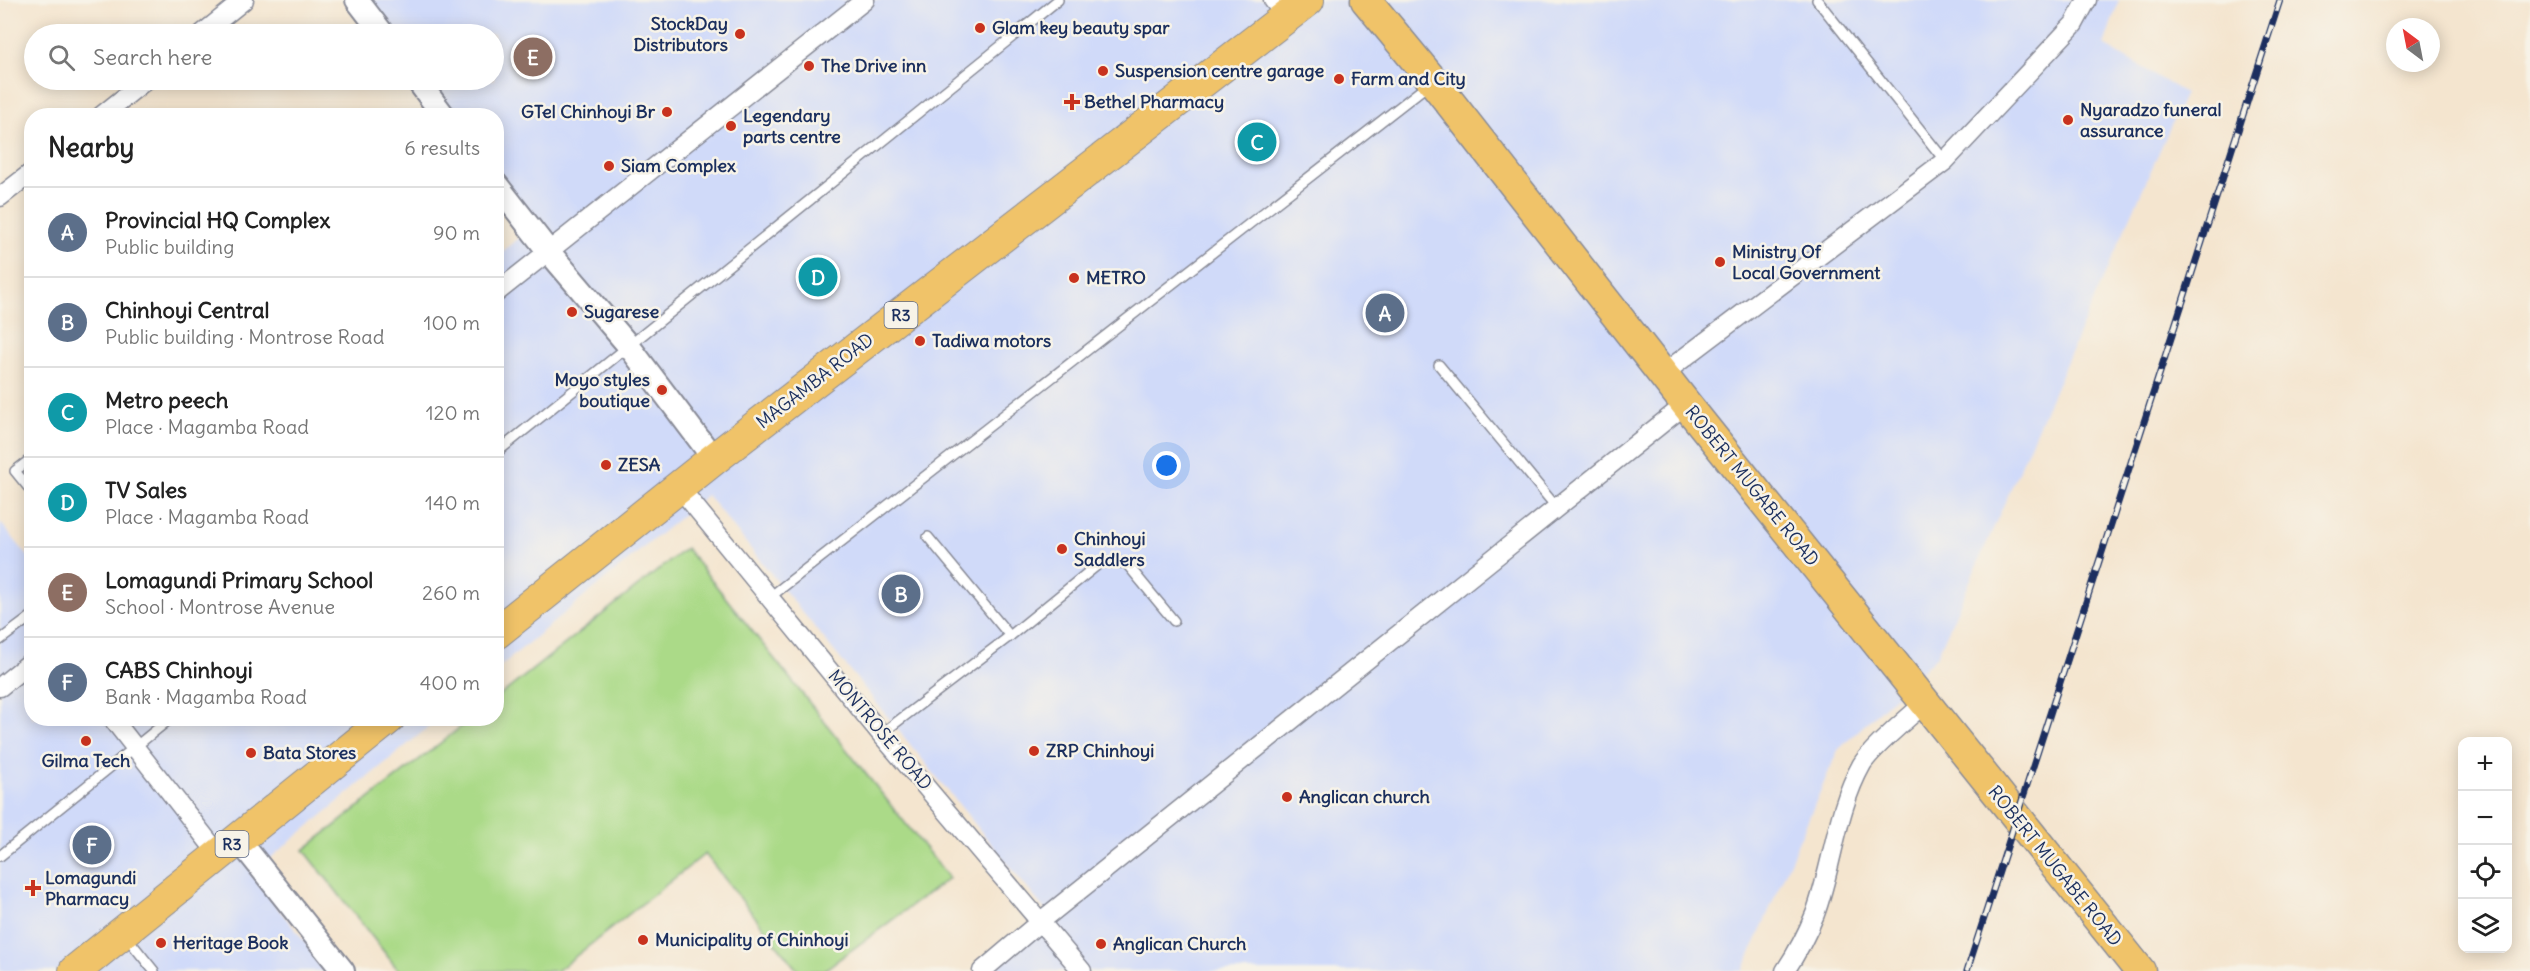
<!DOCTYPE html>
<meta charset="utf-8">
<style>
:root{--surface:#fff;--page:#f6f6f6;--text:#222;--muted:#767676;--line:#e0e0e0;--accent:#111827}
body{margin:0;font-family:Delius,sans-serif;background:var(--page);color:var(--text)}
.controls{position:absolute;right:18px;bottom:18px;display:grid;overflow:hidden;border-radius:12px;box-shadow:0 3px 15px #0003}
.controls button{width:54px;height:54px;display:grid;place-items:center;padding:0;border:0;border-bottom:2px solid var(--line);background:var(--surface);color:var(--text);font:30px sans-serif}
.compass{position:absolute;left:2386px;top:18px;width:54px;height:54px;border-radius:50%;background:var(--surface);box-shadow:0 3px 15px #0003;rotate:328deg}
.you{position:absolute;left:1167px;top:466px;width:21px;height:21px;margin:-15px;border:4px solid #fff;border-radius:50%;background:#1a73e8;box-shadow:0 0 0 9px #1a73e833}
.badge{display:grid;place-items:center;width:39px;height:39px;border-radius:50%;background:var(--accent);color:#fff;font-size:20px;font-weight:700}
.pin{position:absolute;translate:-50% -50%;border:3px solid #fff;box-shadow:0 2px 6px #0006}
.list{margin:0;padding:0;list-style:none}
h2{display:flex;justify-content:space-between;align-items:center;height:78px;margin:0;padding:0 24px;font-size:26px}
h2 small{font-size:20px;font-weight:400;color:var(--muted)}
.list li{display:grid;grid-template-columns:39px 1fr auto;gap:18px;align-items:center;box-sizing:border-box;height:90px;padding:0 24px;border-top:2px solid var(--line)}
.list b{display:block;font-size:22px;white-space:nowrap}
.list p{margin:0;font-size:20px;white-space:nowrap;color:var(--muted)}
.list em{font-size:20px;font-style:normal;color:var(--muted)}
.icon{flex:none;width:33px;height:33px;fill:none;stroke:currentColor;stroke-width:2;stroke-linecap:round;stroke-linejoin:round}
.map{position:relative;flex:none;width:2530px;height:971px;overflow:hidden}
.search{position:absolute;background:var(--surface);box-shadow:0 3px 15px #0003;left:24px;top:24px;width:480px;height:66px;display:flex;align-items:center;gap:15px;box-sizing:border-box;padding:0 21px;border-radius:33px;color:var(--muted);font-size:22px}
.panel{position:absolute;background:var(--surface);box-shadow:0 3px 15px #0003;left:24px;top:108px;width:480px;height:618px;border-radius:24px}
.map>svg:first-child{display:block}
</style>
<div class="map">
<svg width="2530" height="971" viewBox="0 0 2530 971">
<rect width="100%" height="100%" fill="#f7f3e8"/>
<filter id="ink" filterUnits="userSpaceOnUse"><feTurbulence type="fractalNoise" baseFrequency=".0167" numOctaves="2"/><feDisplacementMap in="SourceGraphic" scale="12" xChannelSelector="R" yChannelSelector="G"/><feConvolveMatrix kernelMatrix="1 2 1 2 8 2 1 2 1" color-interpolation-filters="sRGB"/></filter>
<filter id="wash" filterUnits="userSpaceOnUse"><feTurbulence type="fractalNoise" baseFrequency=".008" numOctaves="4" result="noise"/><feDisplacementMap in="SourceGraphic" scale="24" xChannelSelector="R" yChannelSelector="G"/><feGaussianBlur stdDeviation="1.35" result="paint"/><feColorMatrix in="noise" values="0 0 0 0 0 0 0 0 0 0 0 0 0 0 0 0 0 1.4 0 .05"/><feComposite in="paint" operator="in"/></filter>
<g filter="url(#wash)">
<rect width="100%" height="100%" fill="#f4e5cf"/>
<!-- built -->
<g fill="#d0daf9">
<path d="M 363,0 L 2119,0 L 2104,45 L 2185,93 L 1937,656 L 1838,750 L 1743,971 L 992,971 L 1054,921 L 707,495 L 497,669 L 497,256 L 534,226 L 497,177 L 496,116 L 449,115 L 423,80 L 494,80 L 494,34 L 389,34 Z"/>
<path d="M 0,522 L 31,560 L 32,718 L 438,719 L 251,874 L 328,971 L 0,971 Z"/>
</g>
<!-- green -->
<path fill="#abda88" stroke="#638473" stroke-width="1.5" d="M 686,548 L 949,878 L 823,971 L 798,971 L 705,854 L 557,971 L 399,971 L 304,850 L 471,719 L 496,718 L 497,698 Z"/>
</g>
<g filter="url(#ink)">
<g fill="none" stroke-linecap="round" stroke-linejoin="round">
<!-- service casing -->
<g stroke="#888a96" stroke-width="12">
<g id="service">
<path d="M 1817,0 L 1945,161"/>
<path d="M 1439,365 L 1557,508"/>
<path d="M 496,453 L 1058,0"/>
<path d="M 32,458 L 15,471 L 32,492"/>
<path d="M 928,537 L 1010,636"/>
<path d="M 770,597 L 1429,84"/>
<path d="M 0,640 L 32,616"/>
<path d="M 881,734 L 1010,636 L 1101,562 L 1126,563 L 1174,621"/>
<path d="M 0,856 L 171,718"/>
<path d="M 125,935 L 154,971"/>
</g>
</g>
<!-- minor casing -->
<g stroke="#888a96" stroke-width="21">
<g id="minor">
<path d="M 1273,0 L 1287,17"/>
<path d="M 202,34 L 244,0"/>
<path d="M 101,116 L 146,80"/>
<path d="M 0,197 L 32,172"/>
<path d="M 496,293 L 865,0"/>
<path d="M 1664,373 L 1945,161 L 2074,24 L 2087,0"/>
<path d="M 679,487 L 881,734 L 1082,971"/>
<path d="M 0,687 L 32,661"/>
<path d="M 112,718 L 219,855"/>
<path d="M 982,971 L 1041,921 L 1686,404"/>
<path d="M 1785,971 C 1797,953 1807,934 1815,914 C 1833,865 1836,810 1862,764 C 1872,748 1909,717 1925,703"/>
</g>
</g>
<!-- tertiary casing -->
<g stroke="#888a96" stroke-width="26">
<g id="tertiary">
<path d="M 357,0 L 383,34"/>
<path d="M 417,80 L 444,116"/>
<path d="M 496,184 L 549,252 L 628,345 L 714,459"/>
<path d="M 238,839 L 343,971"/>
</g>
</g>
<!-- primary casing -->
<g stroke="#888a96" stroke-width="33">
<path id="primary" d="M 1366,0 L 1433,81 L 1686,404 L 2140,971"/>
</g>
<!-- trunk casing -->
<g stroke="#888a96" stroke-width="34">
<g id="trunk">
<path d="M 496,633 L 714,459 L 1308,0"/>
<path d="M 75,971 L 389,718"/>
</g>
</g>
<!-- service -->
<use href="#service" stroke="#fff" stroke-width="9"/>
<!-- minor -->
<use href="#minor" stroke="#fff" stroke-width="18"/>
<!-- tertiary -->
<use href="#tertiary" stroke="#fff" stroke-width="22"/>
<!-- primary -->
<use href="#primary" stroke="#f0c369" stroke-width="30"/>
<!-- trunk -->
<use href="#trunk" stroke="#f0c369" stroke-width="32"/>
<!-- rail casing -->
<g stroke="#1b2f5e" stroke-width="7">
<path id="rail" d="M 1967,971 L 2280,0"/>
</g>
<!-- rail -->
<use href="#rail" stroke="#f7f3e8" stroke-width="4.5" stroke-dasharray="14" stroke-linecap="butt"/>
</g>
</g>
<!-- markers -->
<g fill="#c8321e" stroke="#f7f3e8" stroke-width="2">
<circle cx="980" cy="28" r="6"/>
<circle cx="740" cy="34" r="6"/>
<circle cx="809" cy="66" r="6"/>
<circle cx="1103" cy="71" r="6"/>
<circle cx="1339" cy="79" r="6"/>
<path d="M1069 93h6v6h6v6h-6v6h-6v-6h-6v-6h6z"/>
<circle cx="667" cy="112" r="6"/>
<circle cx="2068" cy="120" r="6"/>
<circle cx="731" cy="126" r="6"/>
<circle cx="609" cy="166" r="6"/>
<circle cx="1720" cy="262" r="6"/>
<circle cx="1074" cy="278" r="6"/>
<circle cx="572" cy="312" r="6"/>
<circle cx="920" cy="341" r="6"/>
<circle cx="662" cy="390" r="6"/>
<circle cx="606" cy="465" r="6"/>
<circle cx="1062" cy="549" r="6"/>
<circle cx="86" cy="741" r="6"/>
<circle cx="1034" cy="751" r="6"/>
<circle cx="251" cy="753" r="6"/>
<circle cx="1287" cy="797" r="6"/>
<path d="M30 879h6v6h6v6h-6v6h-6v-6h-6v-6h6z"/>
<circle cx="643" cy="940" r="6"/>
<circle cx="161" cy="943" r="6"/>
<circle cx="1101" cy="944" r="6"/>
</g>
<g text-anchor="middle" stroke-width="5" stroke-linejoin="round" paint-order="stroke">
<!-- shield labels -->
<g fill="#f7f3e8" stroke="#5d6a87" stroke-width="1.5">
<rect x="884.5" y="302" width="33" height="26" rx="4.5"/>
<rect x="215.5" y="831" width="33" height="26" rx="4.5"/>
</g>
<g font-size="16" font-weight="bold" fill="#1b2f5e">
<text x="901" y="321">R3</text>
<text x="232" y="850">R3</text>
</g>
<!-- poi labels -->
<g font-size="18" font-weight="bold" fill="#1b2f5e" stroke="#f7f3e8" text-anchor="start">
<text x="728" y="30" text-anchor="end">StockDay<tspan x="728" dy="21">Distributors</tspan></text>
<text x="992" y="34">Glam key beauty spar</text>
<text x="821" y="72">The Drive inn</text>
<text x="1115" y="77">Suspension centre garage</text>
<text x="1351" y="85">Farm and City</text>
<text x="1084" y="108">Bethel Pharmacy</text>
<text x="2080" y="116">Nyaradzo funeral<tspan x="2080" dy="21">assurance</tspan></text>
<text x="655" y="118" text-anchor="end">GTel Chinhoyi Br</text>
<text x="743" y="122">Legendary<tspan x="743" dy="21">parts centre</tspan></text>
<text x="621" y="172">Siam Complex</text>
<text x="1732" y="258">Ministry Of<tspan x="1732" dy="21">Local Government</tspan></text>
<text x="1086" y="284">METRO</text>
<text x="584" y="318">Sugarese</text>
<text x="932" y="347">Tadiwa motors</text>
<text x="650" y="386" text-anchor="end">Moyo styles<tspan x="650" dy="21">boutique</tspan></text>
<text x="618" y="471">ZESA</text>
<text x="1074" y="545">Chinhoyi<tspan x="1074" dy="21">Saddlers</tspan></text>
<text x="1046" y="757">ZRP Chinhoyi</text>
<text x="263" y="759">Bata Stores</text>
<text x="86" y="767" text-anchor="middle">Gilma Tech</text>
<text x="1299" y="803">Anglican church</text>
<text x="45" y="884">Lomagundi<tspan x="45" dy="21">Pharmacy</tspan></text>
<text x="655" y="946">Municipality of Chinhoyi</text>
<text x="173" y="949">Heritage Book</text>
<text x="1113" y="950">Anglican Church</text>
</g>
<!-- street labels -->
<g font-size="18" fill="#1b2f5e" stroke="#f7f3e8">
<text transform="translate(815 381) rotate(-38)" y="6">MAGAMBA ROAD</text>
<text transform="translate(1752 486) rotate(51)" y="6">ROBERT MUGABE ROAD</text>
<text transform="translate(880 730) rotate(50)" y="6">MONTROSE ROAD</text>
<text transform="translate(2055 866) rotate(51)" y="6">ROBERT MUGABE ROAD</text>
</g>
</g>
</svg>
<div class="controls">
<button>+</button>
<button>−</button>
<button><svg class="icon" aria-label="locate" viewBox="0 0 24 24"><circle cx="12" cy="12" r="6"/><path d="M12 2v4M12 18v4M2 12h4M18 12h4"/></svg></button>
<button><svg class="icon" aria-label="layers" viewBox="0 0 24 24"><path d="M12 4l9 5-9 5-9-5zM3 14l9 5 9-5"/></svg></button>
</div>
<svg class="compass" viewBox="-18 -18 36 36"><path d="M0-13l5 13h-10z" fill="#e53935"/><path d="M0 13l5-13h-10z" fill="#767676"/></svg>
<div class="you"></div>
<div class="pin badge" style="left:1385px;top:313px;background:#5c6f8a">A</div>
<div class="pin badge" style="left:901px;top:594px;background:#5c6f8a">B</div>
<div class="pin badge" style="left:1257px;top:142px;background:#0f9aa8">C</div>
<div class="pin badge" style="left:818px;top:277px;background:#0f9aa8">D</div>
<div class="pin badge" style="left:533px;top:57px;background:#8d6e63">E</div>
<div class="pin badge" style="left:92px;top:845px;background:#5c6f8a">F</div>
<div class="search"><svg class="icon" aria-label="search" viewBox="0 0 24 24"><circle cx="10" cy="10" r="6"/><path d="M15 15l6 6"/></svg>Search here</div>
<section class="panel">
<h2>Nearby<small>6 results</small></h2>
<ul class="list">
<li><span class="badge" style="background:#5c6f8a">A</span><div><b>Provincial HQ Complex</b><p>Public building</p></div><em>90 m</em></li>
<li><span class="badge" style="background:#5c6f8a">B</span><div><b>Chinhoyi Central</b><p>Public building · Montrose Road</p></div><em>100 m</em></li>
<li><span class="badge" style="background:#0f9aa8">C</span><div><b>Metro peech</b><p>Place · Magamba Road</p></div><em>120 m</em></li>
<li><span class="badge" style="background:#0f9aa8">D</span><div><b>TV Sales</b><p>Place · Magamba Road</p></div><em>140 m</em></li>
<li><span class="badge" style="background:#8d6e63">E</span><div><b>Lomagundi Primary School</b><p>School · Montrose Avenue</p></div><em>260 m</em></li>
<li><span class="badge" style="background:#5c6f8a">F</span><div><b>CABS Chinhoyi</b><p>Bank · Magamba Road</p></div><em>400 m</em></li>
</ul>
</section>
</div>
